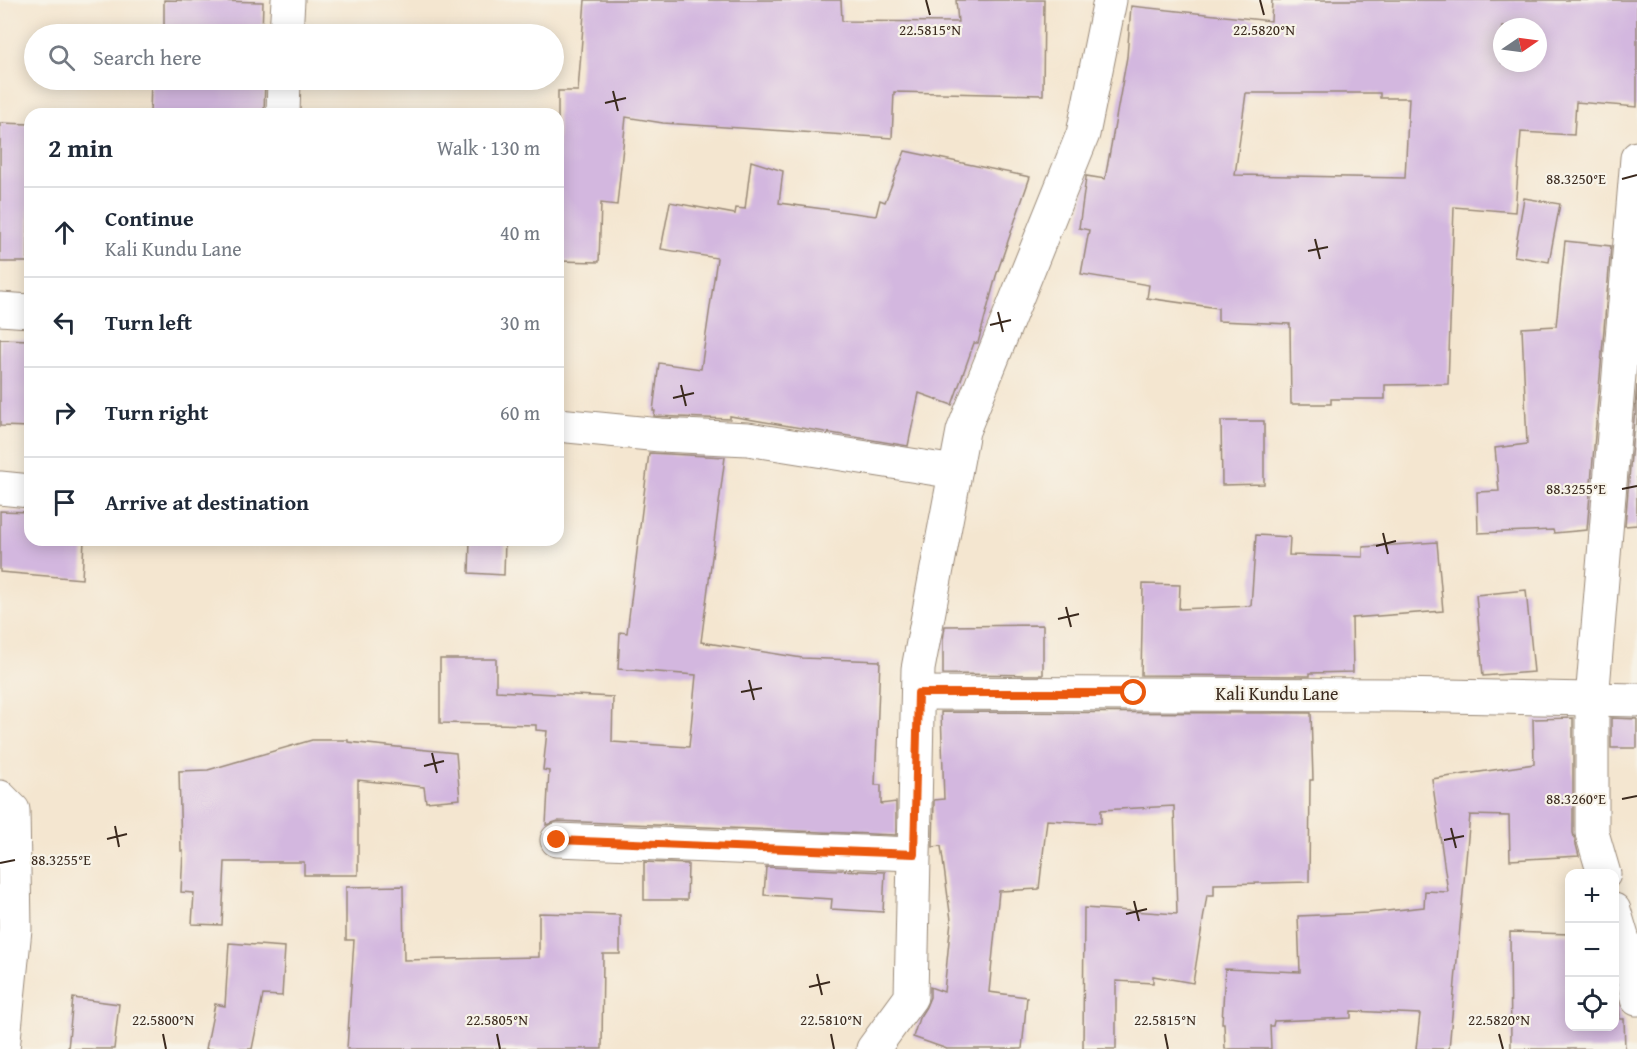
<!DOCTYPE html>
<meta charset="utf-8">
<style>
:root{--surface:#fff;--page:#f6f6f7;--text:#1f2937;--muted:#747a83;--line:#e0e1e3}
body{margin:0;font-family:"Gentium Book Plus",serif;background:var(--page);color:var(--text)}
.controls{position:absolute;right:18px;bottom:18px;display:grid;overflow:hidden;border-radius:12px;box-shadow:0 3px 15px #0003}
.controls button{width:54px;height:54px;display:grid;place-items:center;padding:0;border:0;border-bottom:2px solid var(--line);background:var(--surface);color:var(--text);font:30px sans-serif}
.compass{position:absolute;left:1493px;top:18px;width:54px;height:54px;border-radius:50%;background:var(--surface);box-shadow:0 3px 15px #0003;rotate:77deg}
.stop{position:absolute;width:18px;height:18px;margin:-14px;border:4px solid #ea580c;border-radius:50%;background:#fff}
.stop.end{background:#ea580c;border-color:#fff;box-shadow:0 2px 6px #0008}
.list{margin:0;padding:0;list-style:none}
h2{display:flex;justify-content:space-between;align-items:center;height:78px;margin:0;padding:0 24px;font-size:26px}
h2 small{font-size:20px;font-weight:400;color:var(--muted)}
.list li{display:grid;grid-template-columns:39px 1fr auto;gap:18px;align-items:center;box-sizing:border-box;height:90px;padding:0 24px;border-top:2px solid var(--line)}
.list b{display:block;font-size:22px;white-space:nowrap}
.list p{margin:0;font-size:20px;white-space:nowrap;color:var(--muted)}
.list em{font-size:20px;font-style:normal;color:var(--muted)}
.icon{flex:none;width:33px;height:33px;fill:none;stroke:currentColor;stroke-width:2;stroke-linecap:round;stroke-linejoin:round}
.map{position:relative;flex:none;width:1637px;height:1049px;overflow:hidden}
.search{position:absolute;background:var(--surface);box-shadow:0 3px 15px #0003;left:24px;top:24px;width:540px;height:66px;display:flex;align-items:center;gap:15px;box-sizing:border-box;padding:0 21px;border-radius:33px;color:var(--muted);font-size:22px}
.panel{position:absolute;background:var(--surface);box-shadow:0 3px 15px #0003;left:24px;top:108px;width:540px;height:438px;border-radius:18px}
.map>svg:first-child{display:block}
</style>
<div class="map">
<svg width="1637" height="1049" viewBox="0 0 1637 1049">
<rect width="100%" height="100%" fill="#f7f3e8"/>
<filter id="ink" filterUnits="userSpaceOnUse"><feTurbulence type="fractalNoise" baseFrequency=".0167" numOctaves="2"/><feDisplacementMap in="SourceGraphic" scale="12" xChannelSelector="R" yChannelSelector="G"/><feConvolveMatrix kernelMatrix="1 2 1 2 8 2 1 2 1" color-interpolation-filters="sRGB"/></filter>
<filter id="wash" filterUnits="userSpaceOnUse"><feTurbulence type="fractalNoise" baseFrequency=".008" numOctaves="4" result="noise"/><feDisplacementMap in="SourceGraphic" scale="24" xChannelSelector="R" yChannelSelector="G"/><feGaussianBlur stdDeviation="1.35" result="paint"/><feColorMatrix in="noise" values="0 0 0 0 0 0 0 0 0 0 0 0 0 0 0 0 0 1.4 0 .05"/><feComposite in="paint" operator="in"/></filter>
<g filter="url(#wash)">
<rect width="100%" height="100%" fill="#f4e6d0"/>
<g id="blocks">
<!-- building -->
<g fill="#d3b7df" fill-rule="evenodd">
<path d="M 164,0 L 263,2 L 262,34 L 164,34 Z"/>
<path d="M 585,0 L 841,0 L 842,21 L 958,22 L 956,0 L 1044,0 L 1043,95 L 894,92 L 892,138 L 663,123 L 626,117 L 617,205 L 601,203 L 599,262 L 558,261 L 558,91 L 578,91 Z"/>
<path d="M 1272,0 L 1637,0 L 1637,107 L 1576,102 L 1574,135 L 1521,132 L 1515,212 L 1454,207 L 1448,384 L 1385,385 L 1385,399 L 1331,399 L 1331,404 L 1291,404 L 1290,324 L 1218,321 L 1218,308 L 1147,298 L 1149,285 L 1081,274 L 1089,230 L 1079,228 L 1086,178 L 1086,176 L 1105,179 L 1127,57 L 1131,6 L 1271,21 ZM 1502,27 L 1538,27 L 1538,63 L 1502,63 ZM 1246,93 L 1380,93 L 1380,98 L 1409,98 L 1405,178 L 1235,175 Z"/>
<path d="M 151,80 L 265,80 L 264,114 L 150,114 Z"/>
<path d="M 0,123 L 30,124 L 28,262 L 0,262 Z"/>
<path d="M 905,151 L 1030,177 L 996,276 L 978,343 L 974,343 L 952,405 L 919,393 L 908,446 L 730,416 L 730,419 L 654,416 L 655,411 L 653,411 L 659,363 L 701,369 L 717,258 L 661,249 L 670,202 L 735,214 L 736,208 L 745,209 L 751,161 L 783,171 L 779,203 L 876,216 L 880,200 L 885,202 Z"/>
<path d="M 1524,198 L 1560,204 L 1549,262 L 1514,256 Z"/>
<path d="M 1565,241 L 1611,246 L 1587,530 L 1554,533 L 1553,530 L 1478,533 L 1477,492 L 1499,491 L 1495,448 L 1527,444 L 1522,328 L 1556,326 Z"/>
<path d="M 0,339 L 30,340 L 30,427 L 0,426 Z"/>
<path d="M 1637,385 L 1637,525 L 1625,526 Z"/>
<path d="M 1221,421 L 1264,421 L 1264,484 L 1222,485 Z"/>
<path d="M 649,453 L 725,457 L 701,642 L 802,658 L 880,661 L 875,785 L 881,785 L 881,804 L 896,802 L 896,835 L 558,821 L 546,825 L 549,771 L 543,770 L 547,731 L 536,730 L 536,725 L 440,723 L 440,659 L 496,659 L 496,691 L 613,697 L 612,742 L 689,747 L 696,675 L 618,669 L 620,632 L 627,633 Z"/>
<path d="M 0,511 L 30,512 L 30,540 L 84,540 L 82,579 L 0,572 Z"/>
<path d="M 1256,535 L 1290,537 L 1289,555 L 1363,557 L 1363,547 L 1437,542 L 1443,611 L 1352,618 L 1353,672 L 1310,673 L 1310,676 L 1141,675 L 1143,584 L 1180,585 L 1179,609 L 1251,606 Z"/>
<path d="M 470,540 L 505,540 L 504,575 L 469,573 Z"/>
<path d="M 1526,590 L 1534,672 L 1483,676 L 1476,595 Z"/>
<path d="M 1043,625 L 1043,675 L 943,674 L 943,640 L 945,626 Z"/>
<path d="M 941,712 L 1311,713 L 1313,780 L 1310,780 L 1309,882 L 1214,884 L 1214,895 L 1207,895 L 1193,983 L 1153,976 L 1153,983 L 1116,981 L 1116,1049 L 1083,1049 L 1084,908 L 1177,914 L 1174,806 L 1101,810 L 1101,823 L 1047,820 L 1039,889 L 999,891 L 989,992 L 1027,997 L 1022,1049 L 947,1049 L 913,1037 L 919,1018 L 926,1007 L 930,997 L 930,987 L 944,992 L 951,920 L 941,846 L 933,847 L 934,800 L 944,799 Z"/>
<path d="M 1573,718 L 1573,833 L 1579,856 L 1510,860 L 1509,816 L 1470,815 L 1449,1049 L 1416,1049 L 1420,1014 L 1351,1011 L 1351,1018 L 1274,1021 L 1273,1026 L 1270,1026 L 1271,1049 L 1225,1049 L 1224,1023 L 1222,1023 L 1225,969 L 1300,972 L 1298,916 L 1368,913 L 1424,907 L 1425,891 L 1448,892 L 1432,779 L 1534,764 L 1533,719 Z"/>
<path d="M 1611,718 L 1637,719 L 1637,748 L 1611,748 Z"/>
<path d="M 312,740 L 348,740 L 348,742 L 456,753 L 460,799 L 426,802 L 424,787 L 358,780 L 358,875 L 304,875 L 304,862 L 225,862 L 222,925 L 192,924 L 194,893 L 181,892 L 183,851 L 181,851 L 179,771 L 208,770 Z"/>
<path d="M 644,862 L 688,864 L 687,900 L 644,900 Z"/>
<path d="M 766,867 L 885,872 L 883,912 L 831,909 L 832,899 L 764,895 Z"/>
<path d="M 403,886 L 404,960 L 539,957 L 539,913 L 620,915 L 620,954 L 603,954 L 602,1049 L 347,1049 L 354,940 L 346,940 L 346,887 Z"/>
<path d="M 1510,932 L 1569,934 L 1569,1026 L 1614,1026 L 1614,982 L 1619,1004 L 1620,1019 L 1624,1019 L 1625,1049 L 1511,1049 Z"/>
<path d="M 229,943 L 285,947 L 282,996 L 263,995 L 252,1049 L 206,1049 L 215,1004 L 225,1006 Z"/>
<path d="M 73,998 L 119,1004 L 114,1049 L 68,1049 Z"/>
</g>
</g>
</g>
<g filter="url(#ink)">
<use href="#blocks" fill-opacity="0" stroke="#988877" stroke-width="1.5"/>
<g fill="none" stroke-linecap="round" stroke-linejoin="round">
<!-- street casing -->
<g stroke="#988877" stroke-width="35">
<g id="street">
<path d="M 286,34 L 288,0"/>
<path d="M 283,114 L 284,80"/>
<path d="M 0,309 L 30,311"/>
<path d="M 558,425 L 660,435 L 748,439 L 955,472"/>
<path d="M 0,488 L 30,491"/>
<path d="M 918,693 L 1397,695 L 1637,700"/>
<path d="M 0,797 L 13,810 L 15,929 L 3,1049"/>
<path d="M 557,840 L 913,854"/>
<path d="M 1604,874 L 1592,833 L 1592,700 L 1637,158"/>
<path d="M 1614,910 L 1630,963 L 1637,999"/>
</g>
</g>
<!-- secondary casing -->
<g stroke="#988877" stroke-width="35">
<path id="secondary" d="M 873,1049 L 911,997 L 918,669 L 963,431 L 1083,134 L 1110,0"/>
</g>
<!-- street -->
<use href="#street" stroke="#fff" stroke-width="33"/>
<!-- secondary -->
<use href="#secondary" stroke="#fff" stroke-width="33"/>
</g>
</g>
<g fill="none" stroke-linecap="round" stroke-linejoin="round" filter="url(#ink)">
<!-- route -->
<path stroke="#ea580c" stroke-width="8" d="M 557,840 L 914,854 L 918,693 L 1134,693"/>
</g>
<!-- ticks -->
<path fill="none" stroke="#3b2a1e" stroke-width="2" d="M 926,0 L 930,15M 1260,0 L 1264,15M 613,91 L 618,111M 605,103 L 626,98M 1622,179 L 1637,175M 1315,239 L 1320,259M 1308,251 L 1328,247M 998,312 L 1003,332M 990,325 L 1011,320M 681,385 L 686,406M 673,398 L 694,393M 1622,489 L 1637,486M 1383,533 L 1388,554M 1376,546 L 1396,541M 1066,607 L 1071,627M 1058,619 L 1079,614M 749,680 L 754,700M 741,692 L 762,688M 432,753 L 437,773M 424,766 L 444,761M 1622,799 L 1637,796M 115,826 L 119,847M 1451,828 L 1456,848M 107,839 L 127,834M 1444,840 L 1464,836M 0,863 L 15,860M 1134,901 L 1139,921M 1126,914 L 1147,909M 817,974 L 822,995M 809,987 L 830,982M 163,1034 L 166,1049M 497,1034 L 500,1049M 831,1034 L 834,1049M 1165,1034 L 1168,1049M 1499,1034 L 1503,1049"/>
<g text-anchor="middle" stroke-width="4.5" stroke-linejoin="round" paint-order="stroke">
<!-- street labels -->
<g font-size="18" fill="#3b2a1e" stroke="#f7f3e8">
<text x="1277" y="700">Kali Kundu Lane</text>
</g>
</g>
<g font-size="15" text-anchor="middle" fill="#3b2a1e" stroke="#f7f3e8" stroke-width="4.5" stroke-linejoin="round" paint-order="stroke">
<text x="930" y="35">22.5815°N</text>
<text x="1264" y="35">22.5820°N</text>
<text x="1576" y="184">88.3250°E</text>
<text x="1576" y="494">88.3255°E</text>
<text x="1576" y="804">88.3260°E</text>
<text x="61" y="865">88.3255°E</text>
<text x="163" y="1025">22.5800°N</text>
<text x="497" y="1025">22.5805°N</text>
<text x="831" y="1025">22.5810°N</text>
<text x="1165" y="1025">22.5815°N</text>
<text x="1499" y="1025">22.5820°N</text>
</g>
</svg>
<div class="controls">
<button>+</button>
<button>−</button>
<button><svg class="icon" aria-label="locate" viewBox="0 0 24 24"><circle cx="12" cy="12" r="6"/><path d="M12 2v4M12 18v4M2 12h4M18 12h4"/></svg></button>
</div>
<svg class="compass" viewBox="-18 -18 36 36"><path d="M0-13l5 13h-10z" fill="#e53935"/><path d="M0 13l5-13h-10z" fill="#747a83"/></svg>
<div class="stop" style="left:1134px;top:693px"></div>
<div class="stop end" style="left:557px;top:840px"></div>
<div class="search"><svg class="icon" aria-label="search" viewBox="0 0 24 24"><circle cx="10" cy="10" r="6"/><path d="M15 15l6 6"/></svg>Search here</div>
<section class="panel">
<h2>2 min<small>Walk · 130 m</small></h2>
<ul class="list">
<li><svg class="icon" aria-label="ahead" viewBox="0 0 24 24"><path d="M12 20V5M6 11l6-6 6 6"/></svg><div><b>Continue</b><p>Kali Kundu Lane</p></div><em>40 m</em></li>
<li><svg class="icon" aria-label="left" viewBox="0 0 24 24"><path d="M17 20v-9H6M10 6l-5 5 5 5"/></svg><div><b>Turn left</b></div><em>30 m</em></li>
<li><svg class="icon" aria-label="right" viewBox="0 0 24 24"><path d="M7 20v-9h11M14 6l5 5-5 5"/></svg><div><b>Turn right</b></div><em>60 m</em></li>
<li><svg class="icon" aria-label="arrive" viewBox="0 0 24 24"><path d="M6 21V4h12l-3 4 3 4H6"/></svg><div><b>Arrive at destination</b></div></li>
</ul>
</section>
</div>
